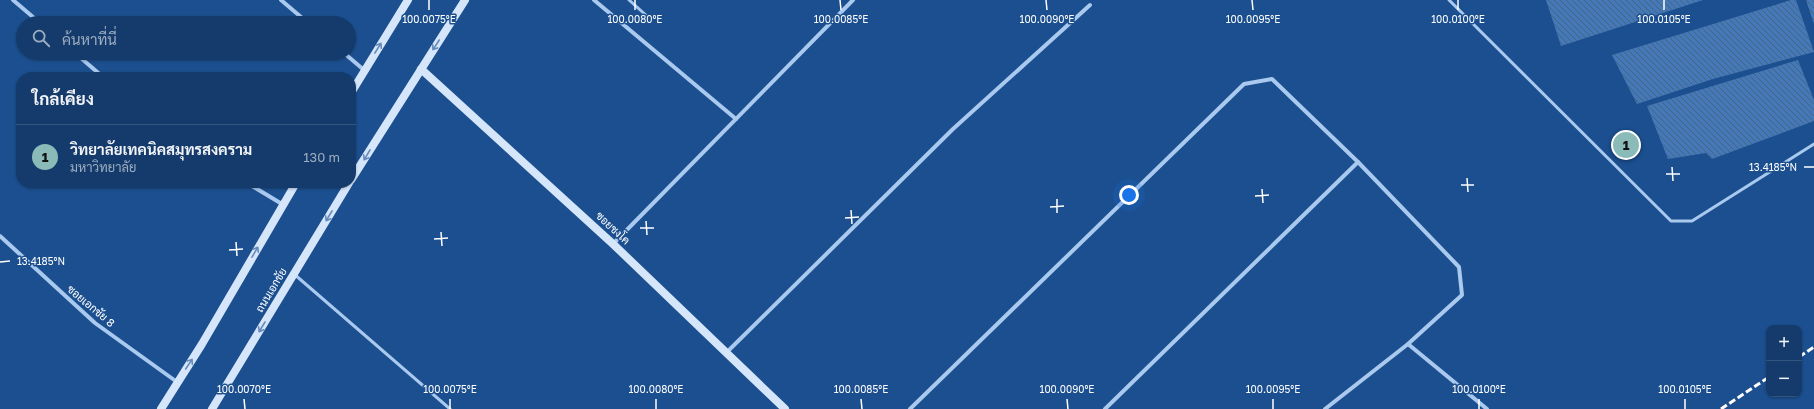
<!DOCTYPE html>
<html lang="th">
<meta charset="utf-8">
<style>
:root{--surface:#143b6b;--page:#214673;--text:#f1f3f6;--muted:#9dadc1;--line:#33557e;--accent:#8bbbb9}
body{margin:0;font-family:"Golos Text",Sarabun,sans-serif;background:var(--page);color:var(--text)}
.controls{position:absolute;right:12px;bottom:12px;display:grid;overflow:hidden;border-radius:8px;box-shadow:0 1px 3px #0004}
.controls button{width:36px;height:36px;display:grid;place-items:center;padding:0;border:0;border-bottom:1px solid var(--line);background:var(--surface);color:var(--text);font:20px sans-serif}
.you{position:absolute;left:1129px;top:195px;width:14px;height:14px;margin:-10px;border:3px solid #fff;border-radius:50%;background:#1a73e8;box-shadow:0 0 0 6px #1a73e833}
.badge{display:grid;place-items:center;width:26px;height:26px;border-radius:50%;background:var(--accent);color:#111;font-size:13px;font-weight:700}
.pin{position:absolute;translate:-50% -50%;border:2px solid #fff;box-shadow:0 1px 4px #0006}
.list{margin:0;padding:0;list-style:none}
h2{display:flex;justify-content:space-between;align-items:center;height:52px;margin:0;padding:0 16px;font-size:17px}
h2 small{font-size:13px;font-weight:400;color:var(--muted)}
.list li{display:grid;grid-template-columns:26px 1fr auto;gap:12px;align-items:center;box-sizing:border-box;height:64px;padding:0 16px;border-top:1px solid var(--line)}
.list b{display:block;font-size:15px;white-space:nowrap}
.list p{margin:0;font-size:13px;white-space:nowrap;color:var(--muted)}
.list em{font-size:13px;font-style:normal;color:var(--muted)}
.icon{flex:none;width:22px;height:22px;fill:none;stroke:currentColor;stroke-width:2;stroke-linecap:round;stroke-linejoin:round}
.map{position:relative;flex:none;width:1814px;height:409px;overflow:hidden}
.search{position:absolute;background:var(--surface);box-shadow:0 1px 3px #0004;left:16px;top:16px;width:340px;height:44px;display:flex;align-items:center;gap:10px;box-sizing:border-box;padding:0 14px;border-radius:22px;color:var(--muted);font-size:15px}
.panel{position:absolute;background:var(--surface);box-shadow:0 1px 3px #0004;left:16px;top:72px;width:340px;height:116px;border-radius:16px}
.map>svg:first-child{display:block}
</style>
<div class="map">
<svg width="1814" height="409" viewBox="0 0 1814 409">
<defs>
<pattern id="building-back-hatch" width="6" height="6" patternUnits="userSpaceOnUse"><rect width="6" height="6" fill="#4478b7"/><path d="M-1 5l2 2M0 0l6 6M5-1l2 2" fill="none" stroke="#486282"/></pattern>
</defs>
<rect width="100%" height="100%" fill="#1b4f8f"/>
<!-- building -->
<g fill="url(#building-back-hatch)">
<path d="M 1546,0 L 1703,0 L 1561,46 Z"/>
<path d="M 1791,0 L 1796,0 L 1814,52 L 1713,79 L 1637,104 L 1612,55 Z"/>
<path d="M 1806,0 L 1814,0 L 1814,24 Z"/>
<path d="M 1798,60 L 1814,100 L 1814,121 L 1712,159 L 1706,153 L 1668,159 L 1647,106 Z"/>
</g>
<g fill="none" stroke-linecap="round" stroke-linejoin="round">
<!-- lane -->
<g stroke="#a9c9ee" stroke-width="3">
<path d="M 629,0 L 648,17"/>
<path d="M 1449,0 L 1671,221 L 1692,221 L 1814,144"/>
<path d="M 294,274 L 450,409"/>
</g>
<!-- street -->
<g stroke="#a9c9ee" stroke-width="4">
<path d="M 13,0 L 40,23"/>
<path d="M 281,0 L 308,23"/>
<path d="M 594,0 L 736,119"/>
<path d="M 75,53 L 103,77"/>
<path d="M 344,53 L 364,70"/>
<path d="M 247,183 L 282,204"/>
<path d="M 0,236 L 95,323 L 177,382"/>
<path d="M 613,244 L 853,0"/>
<path d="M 1408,344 L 1487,409"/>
<path d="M 726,353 L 953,129 L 1090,5"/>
<path d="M 910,409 L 1244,84 L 1272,79 L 1358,162 L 1459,267 L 1462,295 L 1408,344 L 1325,409"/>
<path d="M 1105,409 L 1358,162"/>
</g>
<!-- secondary -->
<g stroke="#d6e6fa" stroke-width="8">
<path d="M 421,69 L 613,244 L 785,409"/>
<path d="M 351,93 L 408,0"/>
<path d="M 351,180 L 465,0"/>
<path d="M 161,409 L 202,344 L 296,183"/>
<path d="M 212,409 L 349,183"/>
</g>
<!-- rail -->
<g stroke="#fff" stroke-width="3" stroke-dasharray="7 3" stroke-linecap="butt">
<path d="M 1799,357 L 1814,347"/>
<path d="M 1721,409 L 1769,377"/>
</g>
</g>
<!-- one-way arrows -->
<defs><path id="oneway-shaft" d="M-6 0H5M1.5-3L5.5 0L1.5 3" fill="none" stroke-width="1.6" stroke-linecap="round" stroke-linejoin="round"/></defs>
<g stroke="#668bba">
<use href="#oneway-shaft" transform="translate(436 45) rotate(123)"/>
<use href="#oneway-shaft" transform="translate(378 48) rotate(-58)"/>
<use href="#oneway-shaft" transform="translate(367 155) rotate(121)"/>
<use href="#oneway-shaft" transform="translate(329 216) rotate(121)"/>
<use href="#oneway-shaft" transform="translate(255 252) rotate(-60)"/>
<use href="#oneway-shaft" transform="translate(262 327) rotate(121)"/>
<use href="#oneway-shaft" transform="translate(189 364) rotate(-56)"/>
</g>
<!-- ticks -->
<path fill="none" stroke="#fff" stroke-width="1.5" d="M 429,0 L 429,10M 635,0 L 635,10M 840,0 L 841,10M 1046,0 L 1047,10M 1252,0 L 1253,10M 1458,0 L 1458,10M 1664,0 L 1664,10M 1672,167 L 1673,181M 1804,167 L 1814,167M 1666,174 L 1680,174M 1467,178 L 1468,192M 1461,185 L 1474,185M 1262,189 L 1263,203M 1255,196 L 1269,195M 1057,199 L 1057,213M 1050,207 L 1064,206M 851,210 L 852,224M 845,218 L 859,217M 646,221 L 647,235M 640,228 L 654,228M 441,232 L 442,246M 434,239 L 448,238M 236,242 L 237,256M 229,250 L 243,249M 0,262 L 10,261M 244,399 L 245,409M 450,399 L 450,409M 656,399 L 656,409M 861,399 L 862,409M 1067,399 L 1068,409M 1273,399 L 1273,409M 1479,399 L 1479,409M 1685,399 L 1685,409"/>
<g text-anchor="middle" stroke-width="3" stroke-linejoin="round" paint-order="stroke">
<!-- street labels -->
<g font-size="11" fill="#fff" stroke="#1b4f8f">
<text transform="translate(613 228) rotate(43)" y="4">ซอยชงโค</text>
<text transform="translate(271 290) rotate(-59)" y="4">ถนนเอกชัย</text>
<text transform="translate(91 306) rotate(40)" y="4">ซอยเอกชัย 8</text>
</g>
</g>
<g font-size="10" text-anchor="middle" fill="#fff" stroke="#1b4f8f" stroke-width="3" stroke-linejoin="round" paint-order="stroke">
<text x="429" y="23">100.0075°E</text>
<text x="635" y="23">100.0080°E</text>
<text x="841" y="23">100.0085°E</text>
<text x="1047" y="23">100.0090°E</text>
<text x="1253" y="23">100.0095°E</text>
<text x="1458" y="23">100.0100°E</text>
<text x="1664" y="23">100.0105°E</text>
<text x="1773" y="171">13.4185°N</text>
<text x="41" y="265">13.4185°N</text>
<text x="244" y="393">100.0070°E</text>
<text x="450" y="393">100.0075°E</text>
<text x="656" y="393">100.0080°E</text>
<text x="861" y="393">100.0085°E</text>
<text x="1067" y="393">100.0090°E</text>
<text x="1273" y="393">100.0095°E</text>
<text x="1479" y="393">100.0100°E</text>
<text x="1685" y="393">100.0105°E</text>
</g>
</svg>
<div class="controls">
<button>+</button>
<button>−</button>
</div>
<div class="you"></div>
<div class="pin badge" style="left:1626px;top:145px">1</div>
<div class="search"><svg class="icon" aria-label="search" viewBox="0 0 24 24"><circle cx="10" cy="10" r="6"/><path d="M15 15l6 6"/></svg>ค้นหาที่นี่</div>
<section class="panel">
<h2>ใกล้เคียง<small></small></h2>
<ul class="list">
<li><span class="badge">1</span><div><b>วิทยาลัยเทคนิคสมุทรสงคราม</b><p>มหาวิทยาลัย</p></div><em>130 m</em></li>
</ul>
</section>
</div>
